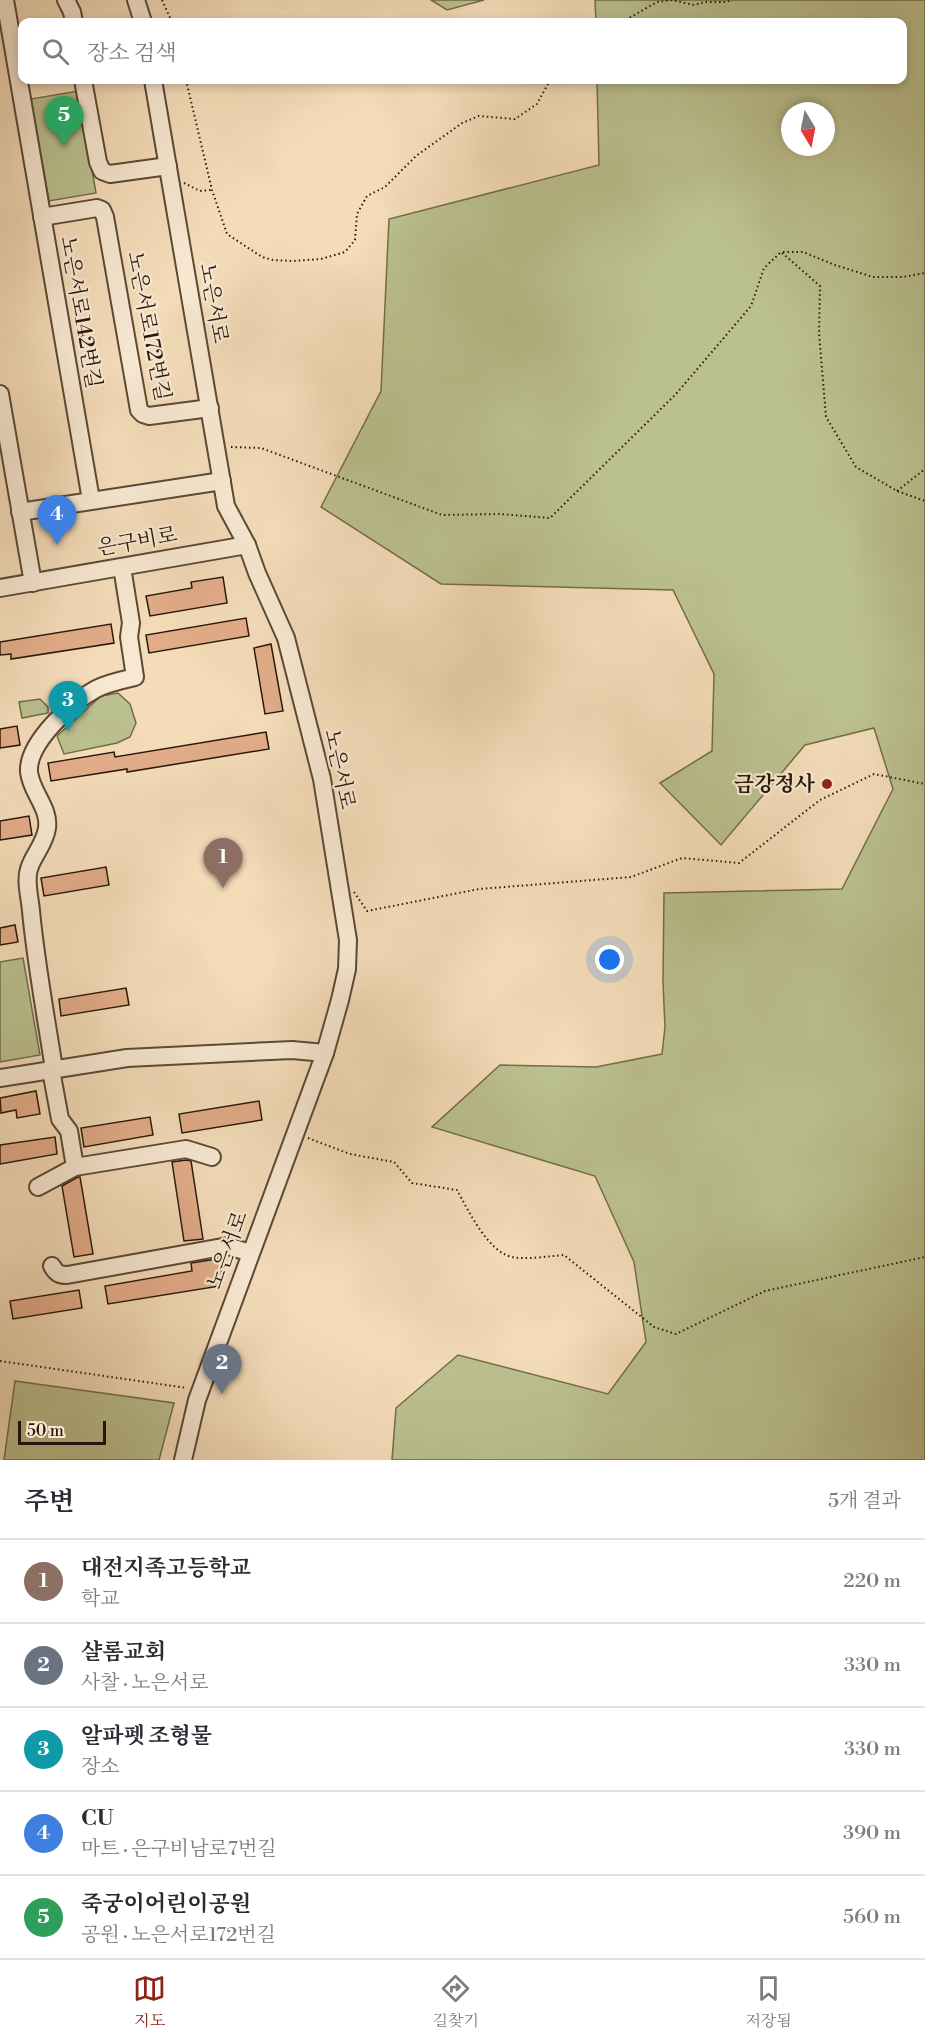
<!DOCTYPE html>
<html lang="ko">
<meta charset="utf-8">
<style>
:root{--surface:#fff;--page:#f2f2f3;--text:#2b2b33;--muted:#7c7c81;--line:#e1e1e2;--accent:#8f2418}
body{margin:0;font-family:"Libre Bodoni","Noto Serif KR",serif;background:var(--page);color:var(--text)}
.compass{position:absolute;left:781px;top:102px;width:54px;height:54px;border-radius:50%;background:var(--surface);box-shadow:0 3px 9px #0003;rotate:170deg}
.scale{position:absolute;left:18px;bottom:15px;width:88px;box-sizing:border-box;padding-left:6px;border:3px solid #28180b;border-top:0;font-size:16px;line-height:21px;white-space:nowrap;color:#28180b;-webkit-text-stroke:4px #f8e8d2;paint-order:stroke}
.you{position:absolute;left:610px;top:960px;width:21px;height:21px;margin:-15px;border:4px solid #fff;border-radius:50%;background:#1a73e8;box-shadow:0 0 0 9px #1a73e833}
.badge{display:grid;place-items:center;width:39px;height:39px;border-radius:50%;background:var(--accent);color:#fff;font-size:20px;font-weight:700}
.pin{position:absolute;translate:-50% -50px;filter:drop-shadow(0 2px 3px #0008)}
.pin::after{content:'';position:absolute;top:32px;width:21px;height:18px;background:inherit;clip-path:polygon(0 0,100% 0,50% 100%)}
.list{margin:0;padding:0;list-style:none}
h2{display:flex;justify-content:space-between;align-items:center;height:78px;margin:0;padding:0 24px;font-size:26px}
h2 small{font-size:20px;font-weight:400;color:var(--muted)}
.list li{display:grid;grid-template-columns:39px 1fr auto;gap:18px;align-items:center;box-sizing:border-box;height:84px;padding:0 24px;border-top:2px solid var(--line)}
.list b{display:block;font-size:22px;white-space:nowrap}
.list p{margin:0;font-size:20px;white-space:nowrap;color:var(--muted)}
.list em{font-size:20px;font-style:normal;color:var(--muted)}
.icon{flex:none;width:33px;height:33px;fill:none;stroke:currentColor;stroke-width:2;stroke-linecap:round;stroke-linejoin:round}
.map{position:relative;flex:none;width:925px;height:1460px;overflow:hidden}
.search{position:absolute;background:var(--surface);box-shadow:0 3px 9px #0003;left:18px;right:18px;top:18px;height:66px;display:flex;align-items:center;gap:15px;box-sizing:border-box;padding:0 21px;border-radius:12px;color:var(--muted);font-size:22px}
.sheet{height:498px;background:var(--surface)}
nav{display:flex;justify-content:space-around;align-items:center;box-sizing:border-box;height:84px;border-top:2px solid var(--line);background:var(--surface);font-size:16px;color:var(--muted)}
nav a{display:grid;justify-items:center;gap:3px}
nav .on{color:var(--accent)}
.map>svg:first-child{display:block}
</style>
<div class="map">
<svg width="925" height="1460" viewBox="0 0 925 1460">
<rect width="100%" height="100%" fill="#f4dcb9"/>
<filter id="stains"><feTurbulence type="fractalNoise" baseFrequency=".00333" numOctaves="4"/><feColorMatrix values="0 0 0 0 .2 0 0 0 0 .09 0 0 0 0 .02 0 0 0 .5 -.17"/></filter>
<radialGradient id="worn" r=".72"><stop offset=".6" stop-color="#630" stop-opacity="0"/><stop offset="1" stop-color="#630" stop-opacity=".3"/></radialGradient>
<!-- green -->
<g fill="#bbc08f" stroke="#726c4d" stroke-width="1.5" fill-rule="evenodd">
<path d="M 431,0 L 484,0 L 447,10 Z"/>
<path d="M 595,0 L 925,0 L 925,1460 L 392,1460 L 396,1408 L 458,1355 L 608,1394 L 646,1342 L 634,1262 L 595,1176 L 432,1127 L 500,1065 L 596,1067 L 662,1054 L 665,1027 L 663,982 L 664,893 L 842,889 L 893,789 L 874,728 L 805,745 L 721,845 L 660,783 L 712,751 L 714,674 L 673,590 L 441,584 L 321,507 L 381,391 L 389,219 L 599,165 L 597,80 L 902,80 L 902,22 L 596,22 ZM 790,111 L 826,111 L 826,147 L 790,147 Z"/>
<path d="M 78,91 L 96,193 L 49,201 L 31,99 Z"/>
<path d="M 118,693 L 130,704 L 136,723 L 130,737 L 117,743 L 64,754 L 57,736 L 101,696 Z"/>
<path d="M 40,699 L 48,707 L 48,713 L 22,718 L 19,702 Z"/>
<path d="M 23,958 L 40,1055 L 0,1062 L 0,962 Z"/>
<path d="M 15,1381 L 174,1403 L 159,1460 L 4,1460 Z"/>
</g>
<!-- building -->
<g fill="#e2ac89" stroke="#28180b" stroke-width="1.5">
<path d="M 223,577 L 227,603 L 150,616 L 146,596 L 192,588 L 191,582 Z"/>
<path d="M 246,618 L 249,636 L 149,653 L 146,635 Z"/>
<path d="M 111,624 L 114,643 L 11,659 L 11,654 L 0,655 L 0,642 Z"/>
<path d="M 271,644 L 283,711 L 265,714 L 254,648 Z"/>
<path d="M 17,726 L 20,745 L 0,748 L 0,729 Z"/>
<path d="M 266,732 L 269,749 L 127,772 L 127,769 L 51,781 L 48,763 L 114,752 L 115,757 Z"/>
<path d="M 29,816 L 32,835 L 0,840 L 0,821 Z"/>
<path d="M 106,867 L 109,885 L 44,896 L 41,878 Z"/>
<path d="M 15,925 L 18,942 L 0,945 L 0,928 Z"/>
<path d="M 126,988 L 129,1005 L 61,1016 L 59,999 Z"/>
<path d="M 36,1091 L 40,1114 L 17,1118 L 16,1110 L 1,1113 L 0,1098 Z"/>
<path d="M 259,1101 L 262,1120 L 182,1133 L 179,1114 Z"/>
<path d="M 150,1117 L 153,1135 L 84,1147 L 81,1128 Z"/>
<path d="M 55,1137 L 57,1154 L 0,1164 L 0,1145 Z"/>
<path d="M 186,1160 L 191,1161 L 203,1239 L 184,1241 L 172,1162 Z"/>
<path d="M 78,1177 L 80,1177 L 93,1254 L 74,1257 L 62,1186 Z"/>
<path d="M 223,1258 L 224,1268 L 221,1269 L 222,1277 L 218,1278 L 220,1286 L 108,1304 L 105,1286 L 192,1271 L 191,1263 Z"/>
<path d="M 79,1290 L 82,1308 L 13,1319 L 10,1301 Z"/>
</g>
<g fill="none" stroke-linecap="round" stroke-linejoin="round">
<!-- minor casing -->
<g stroke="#5b4936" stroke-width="20">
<g id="minor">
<path d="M 5,0 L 91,500"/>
<path d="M 66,0 L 72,12 L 74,22"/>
<path d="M 136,0 L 143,22"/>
<path d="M 83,80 L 98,162 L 102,171 L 110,174 L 168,166"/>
<path d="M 153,80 L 226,506 L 247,545 L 257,573 L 286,638 L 322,779 L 348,940 L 347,969 L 340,1000 L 325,1053 L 197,1400 L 183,1460"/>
<path d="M 42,217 L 97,208 L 102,210 L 105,217 L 139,410 L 143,414 L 149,416 L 210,408"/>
<path d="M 0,394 L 33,583"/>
<path d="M 20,512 L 222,481"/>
<path d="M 0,588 L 247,545"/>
<path d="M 54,1069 C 46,1017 36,964 31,911 C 30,898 25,881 29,869 C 33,855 45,844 47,828 C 50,808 31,792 29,772 C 27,743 72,702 96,689 C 107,683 122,680 135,677 L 129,637 L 131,623 L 122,567"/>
<path d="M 0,1078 L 127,1058 L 292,1050 L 325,1053"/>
<path d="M 75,1167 L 186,1149 L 212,1157"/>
<path d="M 38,1187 L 75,1167 L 69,1131 L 60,1119 L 51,1070"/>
<path d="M 52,1266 C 56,1273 59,1275 67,1275 L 228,1246 L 250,1253"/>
</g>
</g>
<!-- path -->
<g stroke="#28180b" stroke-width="2" stroke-dasharray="1.5 3" stroke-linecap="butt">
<path d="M 162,0 L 172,22"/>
<path d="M 622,22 L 657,2 L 672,0 L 694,5 L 705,2 L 727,2 L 730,0"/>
<path d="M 186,80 L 212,190 L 227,234 L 262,257 L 273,260 L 293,261 L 321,259 L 345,252 L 355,240 L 357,214 L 367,196 L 385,187 L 416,156 L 462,123 L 479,116 L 515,119 L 537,104 L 550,80"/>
<path d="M 184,183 L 200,191 L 212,190"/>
<path d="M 783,252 L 803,252 L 835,265 L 873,277 L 903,277 L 925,273"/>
<path d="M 231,447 L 261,448 L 442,515 L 500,514 L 550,518 L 676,394 L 751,306 L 764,268 L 781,252 L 820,286 L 819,333 L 826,417 L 856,467 L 897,491 L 925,501"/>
<path d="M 897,491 L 925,469"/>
<path d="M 354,892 L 367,911 L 479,889 L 631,877 L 682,858 L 739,863 L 820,800 L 874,774 L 925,784"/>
<path d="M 308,1138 L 350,1154 L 394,1162 L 412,1183 L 457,1190 C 468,1210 488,1252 512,1257 C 524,1260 551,1256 564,1255 L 654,1327 L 676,1334 L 765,1291 L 925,1257"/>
<path d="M 0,1361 L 187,1388"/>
</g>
<!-- minor -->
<use href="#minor" stroke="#f8e8d2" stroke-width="16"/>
</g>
<!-- markers -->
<circle fill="#8f2418" stroke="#f8e8d2" stroke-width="2" cx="827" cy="784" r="6"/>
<g text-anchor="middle" stroke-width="4.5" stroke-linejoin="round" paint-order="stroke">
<!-- street labels -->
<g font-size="21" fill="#28180b" stroke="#f8e8d2">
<text transform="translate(214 303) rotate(80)" y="7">노은서로</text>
<text transform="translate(81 312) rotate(80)" y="7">노은서로142번길</text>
<text transform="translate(149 326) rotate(79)" y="7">노은서로172번길</text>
<text transform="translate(137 541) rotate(-10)" y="7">은구비로</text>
<text transform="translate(340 769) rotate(78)" y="7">노은서로</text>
<text transform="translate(227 1250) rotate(-70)" y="7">노은서로</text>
</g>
<!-- poi labels -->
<g font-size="21" font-weight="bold" fill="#28180b" stroke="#f8e8d2" text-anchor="end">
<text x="815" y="791">금강정사</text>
</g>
</g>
<rect width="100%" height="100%" filter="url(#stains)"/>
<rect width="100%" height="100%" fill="url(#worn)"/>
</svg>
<svg class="compass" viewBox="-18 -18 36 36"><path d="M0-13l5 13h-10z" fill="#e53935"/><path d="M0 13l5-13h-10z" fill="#7c7c81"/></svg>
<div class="scale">50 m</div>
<div class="you"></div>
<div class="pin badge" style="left:223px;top:888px;background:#8d6e63">1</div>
<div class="pin badge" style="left:222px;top:1394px;background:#6b7280">2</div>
<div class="pin badge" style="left:68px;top:731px;background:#0f9aa8">3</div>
<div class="pin badge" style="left:57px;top:545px;background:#3f7fe0">4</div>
<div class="pin badge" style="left:64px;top:146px;background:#2e9e5b">5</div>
<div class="search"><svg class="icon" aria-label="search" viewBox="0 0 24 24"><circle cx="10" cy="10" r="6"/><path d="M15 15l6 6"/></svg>장소 검색</div>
</div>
<section class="sheet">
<h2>주변<small>5개 결과</small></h2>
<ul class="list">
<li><span class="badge" style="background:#8d6e63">1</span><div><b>대전지족고등학교</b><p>학교</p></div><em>220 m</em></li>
<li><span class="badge" style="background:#6b7280">2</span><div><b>샬롬교회</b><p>사찰 · 노은서로</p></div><em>330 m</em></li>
<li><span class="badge" style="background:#0f9aa8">3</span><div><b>알파펫 조형물</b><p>장소</p></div><em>330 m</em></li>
<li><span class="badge" style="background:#3f7fe0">4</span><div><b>CU</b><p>마트 · 은구비남로7번길</p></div><em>390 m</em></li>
<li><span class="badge" style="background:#2e9e5b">5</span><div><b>죽궁이어린이공원</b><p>공원 · 노은서로172번길</p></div><em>560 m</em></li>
</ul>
</section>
<nav>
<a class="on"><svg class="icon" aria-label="map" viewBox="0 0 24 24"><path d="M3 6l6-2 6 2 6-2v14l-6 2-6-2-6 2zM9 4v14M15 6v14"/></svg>지도</a>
<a><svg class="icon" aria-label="directions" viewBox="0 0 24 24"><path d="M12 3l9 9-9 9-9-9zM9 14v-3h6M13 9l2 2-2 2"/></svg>길찾기</a>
<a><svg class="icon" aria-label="saved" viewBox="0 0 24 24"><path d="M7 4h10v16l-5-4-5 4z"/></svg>저장됨</a>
</nav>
